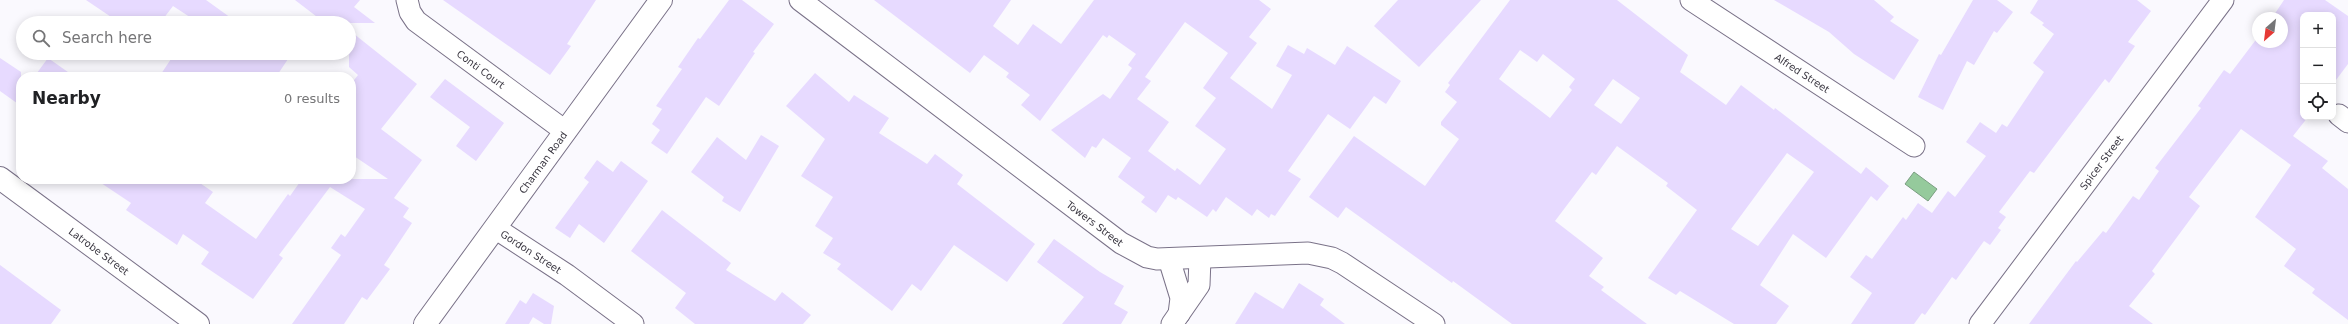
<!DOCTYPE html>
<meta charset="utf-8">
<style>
:root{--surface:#fff;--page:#f6f6f6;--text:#202124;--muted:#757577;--line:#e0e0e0}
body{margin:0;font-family:"DejaVu Sans",sans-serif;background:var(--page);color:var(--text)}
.controls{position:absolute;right:12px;top:12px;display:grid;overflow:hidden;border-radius:8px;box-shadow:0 2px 10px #0003}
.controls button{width:36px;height:36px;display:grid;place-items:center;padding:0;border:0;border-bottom:1px solid var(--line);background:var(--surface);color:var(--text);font:20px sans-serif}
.compass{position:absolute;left:2252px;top:12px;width:36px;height:36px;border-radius:50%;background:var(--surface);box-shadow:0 2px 10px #0003;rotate:208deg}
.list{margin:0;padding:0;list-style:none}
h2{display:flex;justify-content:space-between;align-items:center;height:52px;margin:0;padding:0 16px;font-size:17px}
h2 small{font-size:13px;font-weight:400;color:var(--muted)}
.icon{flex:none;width:22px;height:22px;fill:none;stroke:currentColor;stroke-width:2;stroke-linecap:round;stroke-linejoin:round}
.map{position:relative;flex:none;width:2348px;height:324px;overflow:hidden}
.search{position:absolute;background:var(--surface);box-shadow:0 2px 10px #0003;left:16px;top:16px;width:340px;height:44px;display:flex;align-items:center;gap:10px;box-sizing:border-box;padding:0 14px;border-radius:22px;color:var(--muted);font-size:15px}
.panel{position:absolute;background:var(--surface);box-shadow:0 2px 10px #0003;left:16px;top:72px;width:340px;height:112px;border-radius:16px}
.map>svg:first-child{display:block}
</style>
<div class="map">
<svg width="2348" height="324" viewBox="0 0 2348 324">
<rect width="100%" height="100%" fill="#faf9fe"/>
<!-- water -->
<path fill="#95ca9c" stroke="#7a9e81" d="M 1914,172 L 1937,189 L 1928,201 L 1905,184 Z"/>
<!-- building -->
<g fill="#e7daff" fill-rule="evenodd">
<path d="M 86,0 L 206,0 L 238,23 L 199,23 L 173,6 L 160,23 L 120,23 Z"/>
<path d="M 295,0 L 360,0 L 354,7 L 375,23 L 325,23 Z"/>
<path d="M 443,0 L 596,0 L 567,44 L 571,46 L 550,75 Z"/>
<path d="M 729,0 L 742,0 L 774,24 L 753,52 L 755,53 L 719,106 L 706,97 L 667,154 L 651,143 L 660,130 L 652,124 L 662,109 L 656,106 L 682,69 L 678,67 L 698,38 L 700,39 Z"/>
<path d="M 874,0 L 1011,0 L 993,26 L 1018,45 L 1033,24 L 1061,44 L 1094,0 L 1259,0 L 1271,9 L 1249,37 L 1257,43 L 1230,78 L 1272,109 L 1292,75 L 1276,66 L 1288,45 L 1304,54 L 1307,48 L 1335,65 L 1347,46 L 1401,81 L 1386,104 L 1374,96 L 1350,129 L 1328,114 L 1288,171 L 1301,179 L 1275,216 L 1271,214 L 1269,218 L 1257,209 L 1252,216 L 1226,197 L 1216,212 L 1213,209 L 1207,217 L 1178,197 L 1176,200 L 1168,195 L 1156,213 L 1141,202 L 1145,197 L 1118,177 L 1131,158 L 1103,138 L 1096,148 L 1092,146 L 1085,158 L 1051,130 L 1103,94 L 1110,99 L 1132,68 L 1128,65 L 1136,54 L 1109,35 L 1107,38 L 1103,35 L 1040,121 L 1021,105 L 1030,95 L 1006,77 L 1009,73 L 984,55 L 970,73 ZM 1185,22 L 1228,53 L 1203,88 L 1216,98 L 1195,126 L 1226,149 L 1200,185 L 1177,168 L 1175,171 L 1148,151 L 1169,122 L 1137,99 L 1151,81 L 1145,77 Z"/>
<path d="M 1398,0 L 1481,0 L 1419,67 L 1374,26 Z"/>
<path d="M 1510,0 L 1617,0 L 1688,55 L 1680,72 L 1726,105 L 1741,85 L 1774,110 L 1775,108 L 1861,174 L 1866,167 L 1889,186 L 1877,201 L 1871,196 L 1826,258 L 1793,234 L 1760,285 L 1789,306 L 1776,324 L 1734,324 L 1680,291 L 1676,295 L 1648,278 L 1697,210 L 1666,186 L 1668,183 L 1617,146 L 1596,175 L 1592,172 L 1555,221 L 1603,258 L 1589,276 L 1604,287 L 1601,290 L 1647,324 L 1512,324 L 1453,281 L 1452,283 L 1346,207 L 1338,218 L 1309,197 L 1354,136 L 1425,186 L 1459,139 L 1441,125 L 1441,122 L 1457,102 L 1445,92 L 1450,85 L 1448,83 ZM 1520,50 L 1537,62 L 1543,54 L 1575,79 L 1569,87 L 1572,90 L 1550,118 L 1499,79 ZM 1613,79 L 1640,98 L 1621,124 L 1594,105 ZM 1787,153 L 1814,172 L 1758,246 L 1731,229 Z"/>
<path d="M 1774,0 L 1874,0 L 1894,17 L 1890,21 L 1919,40 L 1894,80 L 1854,54 L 1829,32 Z"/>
<path d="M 1973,0 L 1997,0 L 2013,12 L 1997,33 L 1994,31 L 1974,65 L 1967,61 L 1943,110 L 1918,97 L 1939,54 L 1941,55 Z"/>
<path d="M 2038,0 L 2137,0 L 2151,11 L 2128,42 L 2135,46 L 2109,83 L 2105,79 L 2034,173 L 2030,171 L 1999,212 L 2006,217 L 1998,228 L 2001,230 L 1990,245 L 1984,241 L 1956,280 L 1952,277 L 1925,315 L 1922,313 L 1914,324 L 1851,324 L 1872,293 L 1850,277 L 1866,255 L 1872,259 L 1903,217 L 1906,220 L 1918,203 L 1932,213 L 1948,191 L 1955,197 L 1986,156 L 1966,142 L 1980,122 L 1996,133 L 2002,124 L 2007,127 L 2044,72 L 2033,63 L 2054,34 L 2042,25 L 2044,23 L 2030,13 Z"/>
<path d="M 2284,0 L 2325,0 L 2348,16 L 2348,64 L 2333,84 L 2333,15 L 2303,15 L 2303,117 L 2308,117 L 2293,136 L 2328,161 L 2322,168 L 2348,189 L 2348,320 L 2312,293 L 2315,289 L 2284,266 L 2296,249 L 2255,217 L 2291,165 L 2241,129 L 2189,197 L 2200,206 L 2152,271 L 2155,274 L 2129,306 L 2153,324 L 2029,324 L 2076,261 L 2077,262 L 2103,231 L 2106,233 L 2133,196 L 2139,200 L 2159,171 L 2155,168 L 2201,108 L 2198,106 L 2224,70 L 2230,74 L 2258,37 L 2258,42 L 2282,42 L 2282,18 L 2272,18 Z"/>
<path d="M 349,30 L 417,84 L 381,129 L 422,160 L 394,198 L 409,208 L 403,217 L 412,223 L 384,265 L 390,269 L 367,300 L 362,297 L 344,324 L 292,324 L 341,255 L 331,248 L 341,234 L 345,237 L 365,209 L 330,187 L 279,255 L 283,258 L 253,299 L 201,264 L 209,252 L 183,234 L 177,245 L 126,210 L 131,203 L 95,179 L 194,179 L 213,192 L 205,203 L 256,239 L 288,194 L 290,196 L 302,179 L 388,179 L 351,154 L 351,84 L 358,75 L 349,67 Z"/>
<path d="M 175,53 L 292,53 L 276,77 L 159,77 Z"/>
<path d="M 0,58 L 21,72 L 21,106 L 0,91 Z"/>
<path d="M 48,58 L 75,77 L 34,77 Z"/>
<path d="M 815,73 L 849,102 L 854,95 L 889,118 L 879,133 L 927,164 L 935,154 L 963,175 L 957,184 L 1035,244 L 1007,282 L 954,245 L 921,291 L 912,284 L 892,311 L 837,269 L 841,264 L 823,253 L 833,238 L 815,226 L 833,197 L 801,176 L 825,139 L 786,106 Z"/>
<path d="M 445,79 L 504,123 L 476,161 L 456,146 L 470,127 L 430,97 Z"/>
<path d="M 761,135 L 779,146 L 740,212 L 722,201 L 724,197 L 691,172 L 717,137 L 746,160 Z"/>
<path d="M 597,160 L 613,172 L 621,161 L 648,181 L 604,243 L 579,224 L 570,238 L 555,228 L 589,182 L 584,178 Z"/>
<path d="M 662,210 L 731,263 L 726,270 L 775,301 L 782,292 L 811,315 L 803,324 L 695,324 L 675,308 L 686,293 L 631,251 Z"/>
<path d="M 1054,239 L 1100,272 L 1124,286 L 1114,304 L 1128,312 L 1121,324 L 1062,324 L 1084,297 L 1037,262 Z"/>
<path d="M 0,265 L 61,310 L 51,324 L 0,324 Z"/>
<path d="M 1299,283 L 1324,299 L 1320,305 L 1345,324 L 1235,324 L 1255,292 L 1283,309 Z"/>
<path d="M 533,293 L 554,306 L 551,324 L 544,324 L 533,317 L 529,324 L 505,324 L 520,300 L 526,304 Z"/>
</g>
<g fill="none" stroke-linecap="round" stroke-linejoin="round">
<!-- minor casing -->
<g stroke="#7a7288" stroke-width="23">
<g id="minor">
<path id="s1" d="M 407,0 L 410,12 L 416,21 L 565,131"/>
<path id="s2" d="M 800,0 L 1121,243 L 1147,257 L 1157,259 L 1308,253 L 1332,258 L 1342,263 L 1434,324"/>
<path id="s3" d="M 1691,0 L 1914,146"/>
<path d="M 2339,115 L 2348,122"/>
<path id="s4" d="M 495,228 L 567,275 L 633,324"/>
<path d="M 1169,259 L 1181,298 L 1179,314"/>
<path d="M 1172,324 L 1199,285 L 1200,258"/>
<path id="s5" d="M 1980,324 L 2223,0"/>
</g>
</g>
<!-- tertiary casing -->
<g stroke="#7a7288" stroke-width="24">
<g id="tertiary">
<path id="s6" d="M 0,178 L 198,324"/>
</g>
</g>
<!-- secondary casing -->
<g stroke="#7a7288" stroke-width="24">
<g id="secondary">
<path id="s7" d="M 425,324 L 661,0"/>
</g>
</g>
<!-- minor -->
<use href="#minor" stroke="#fff" stroke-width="21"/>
<!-- tertiary -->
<use href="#tertiary" stroke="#fff" stroke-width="22"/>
<!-- secondary -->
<use href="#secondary" stroke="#fff" stroke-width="22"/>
</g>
<g text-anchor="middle" stroke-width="3" stroke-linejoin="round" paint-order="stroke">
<!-- street labels -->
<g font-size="10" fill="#3a3741" stroke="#fff">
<text dy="4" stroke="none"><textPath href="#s1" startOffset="104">Conti Court</textPath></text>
<text dy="4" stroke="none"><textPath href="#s3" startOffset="133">Alfred Street</textPath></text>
<text dy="4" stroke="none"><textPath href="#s7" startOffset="200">Charman Road</textPath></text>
<text dy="4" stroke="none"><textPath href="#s5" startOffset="202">Spicer Street</textPath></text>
<text dy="4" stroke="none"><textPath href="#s2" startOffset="370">Towers Street</textPath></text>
<text dy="4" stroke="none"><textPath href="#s6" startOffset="123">Latrobe Street</textPath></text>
<text dy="4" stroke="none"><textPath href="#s4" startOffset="43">Gordon Street</textPath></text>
</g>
</g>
</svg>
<div class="controls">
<button>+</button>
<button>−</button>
<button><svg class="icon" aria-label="locate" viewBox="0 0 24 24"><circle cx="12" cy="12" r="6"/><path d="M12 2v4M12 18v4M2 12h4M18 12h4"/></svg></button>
</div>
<svg class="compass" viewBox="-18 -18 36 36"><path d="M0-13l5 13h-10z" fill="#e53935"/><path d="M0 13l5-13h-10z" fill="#757577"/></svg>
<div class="search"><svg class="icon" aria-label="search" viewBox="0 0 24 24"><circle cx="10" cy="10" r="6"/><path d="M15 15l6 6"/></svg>Search here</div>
<section class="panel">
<h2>Nearby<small>0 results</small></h2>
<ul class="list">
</ul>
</section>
</div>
